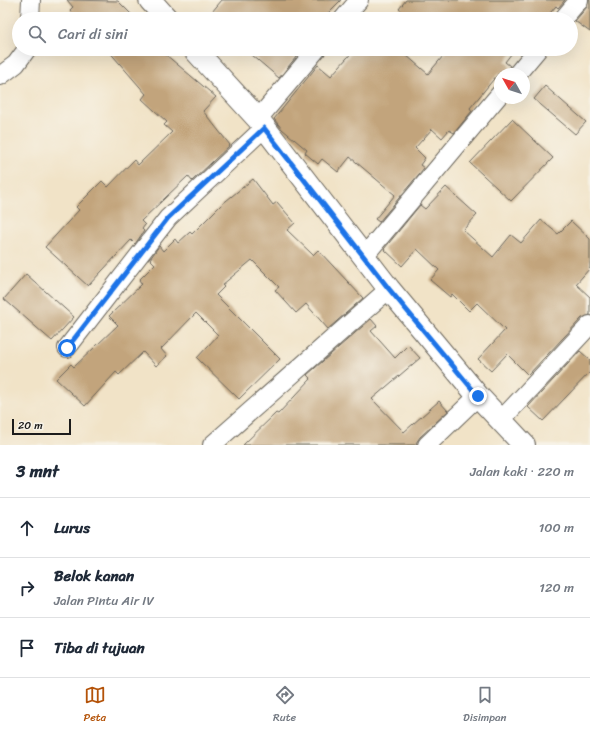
<!DOCTYPE html>
<html lang="id">
<meta charset="utf-8">
<style>
:root{--surface:#fff;--page:#f6f6f7;--text:#1f2937;--muted:#747a83;--line:#e0e1e3;--accent:#b45309}
body{margin:0;font-family:Sriracha,sans-serif;background:var(--page);color:var(--text)}
.compass{position:absolute;left:494px;top:68px;width:36px;height:36px;border-radius:50%;background:var(--surface);box-shadow:0 4px 16px #0002;rotate:309deg}
.scale{position:absolute;left:12px;bottom:10px;width:59px;box-sizing:border-box;padding-left:4px;border:2px solid #1c1c1c;border-top:0;font-size:11px;line-height:14px;white-space:nowrap;color:#1c1c1c;-webkit-text-stroke:3px #f7f3e8;paint-order:stroke}
.stop{position:absolute;width:12px;height:12px;margin:-9px;border:3px solid #1a73e8;border-radius:50%;background:#fff}
.stop.end{background:#1a73e8;border-color:#fff;box-shadow:0 1px 4px #0008}
.list{margin:0;padding:0;list-style:none}
h2{display:flex;justify-content:space-between;align-items:center;height:52px;margin:0;padding:0 16px;font-size:17px}
h2 small{font-size:13px;font-weight:400;color:var(--muted)}
.list li{display:grid;grid-template-columns:26px 1fr auto;gap:12px;align-items:center;box-sizing:border-box;height:60px;padding:0 16px;border-top:1px solid var(--line)}
.list b{display:block;font-size:15px;white-space:nowrap}
.list p{margin:0;font-size:13px;white-space:nowrap;color:var(--muted)}
.list em{font-size:13px;font-style:normal;color:var(--muted)}
.icon{flex:none;width:22px;height:22px;fill:none;stroke:currentColor;stroke-width:2;stroke-linecap:round;stroke-linejoin:round}
.map{position:relative;flex:none;width:590px;height:445px;overflow:hidden}
.search{position:absolute;background:var(--surface);box-shadow:0 4px 16px #0002;left:12px;right:12px;top:12px;height:44px;display:flex;align-items:center;gap:10px;box-sizing:border-box;padding:0 14px;border-radius:22px;color:var(--muted);font-size:15px}
.sheet{height:232px;background:var(--surface)}
nav{display:flex;justify-content:space-around;align-items:center;box-sizing:border-box;height:56px;border-top:1px solid var(--line);background:var(--surface);font-size:11px;color:var(--muted)}
nav a{display:grid;justify-items:center;gap:2px}
nav .on{color:var(--accent)}
.map>svg:first-child{display:block}
</style>
<div class="map">
<svg width="590" height="445" viewBox="0 0 590 445">
<rect width="100%" height="100%" fill="#f7f3e8"/>
<filter id="ink" filterUnits="userSpaceOnUse"><feTurbulence type="fractalNoise" baseFrequency=".025" numOctaves="2"/><feDisplacementMap in="SourceGraphic" scale="8" xChannelSelector="R" yChannelSelector="G"/><feConvolveMatrix kernelMatrix="1 2 1 2 8 2 1 2 1" color-interpolation-filters="sRGB"/></filter>
<filter id="wash" filterUnits="userSpaceOnUse"><feTurbulence type="fractalNoise" baseFrequency=".012" numOctaves="4" result="noise"/><feDisplacementMap in="SourceGraphic" scale="16" xChannelSelector="R" yChannelSelector="G"/><feGaussianBlur stdDeviation="0.9" result="paint"/><feColorMatrix in="noise" values="0 0 0 0 0 0 0 0 0 0 0 0 0 0 0 0 0 1.4 0 .05"/><feComposite in="paint" operator="in"/></filter>
<g filter="url(#wash)">
<rect width="100%" height="100%" fill="#f1e3c7"/>
<g id="blocks">
<!-- building -->
<g fill="#c2a47c">
<path d="M 67,0 L 118,1 L 136,19 L 78,19 L 70,10 L 73,7 Z"/>
<path d="M 222,0 L 341,0 L 322,19 L 206,19 Z"/>
<path d="M 406,0 L 565,0 L 558,8 L 556,6 L 545,19 L 411,19 L 399,9 Z"/>
<path d="M 589,0 L 590,0 L 590,32 L 575,21 L 587,7 Z"/>
<path d="M 107,49 L 159,49 L 216,97 L 203,111 L 230,145 L 192,181 L 188,176 L 141,221 L 145,225 L 142,229 L 144,231 L 135,244 L 131,240 L 88,286 L 45,247 L 79,210 L 76,207 L 102,181 L 108,187 L 134,160 L 138,165 L 172,132 L 164,125 L 167,122 L 142,99 L 146,94 Z"/>
<path d="M 245,49 L 298,49 L 301,51 L 279,78 Z"/>
<path d="M 355,49 L 399,49 L 428,74 L 449,49 L 515,49 L 505,62 L 510,66 L 507,74 L 498,74 L 470,108 L 472,111 L 454,133 L 449,130 L 442,138 L 432,129 L 415,148 L 425,158 L 420,165 L 424,168 L 379,222 L 375,219 L 395,195 L 350,157 L 338,172 L 322,159 L 318,164 L 305,153 L 307,150 L 282,129 L 274,119 L 318,65 L 331,76 Z"/>
<path d="M 545,86 L 586,122 L 575,134 L 534,99 Z"/>
<path d="M 512,119 L 553,158 L 511,201 L 470,163 Z"/>
<path d="M 253,179 L 273,205 L 277,202 L 295,223 L 287,230 L 313,255 L 318,250 L 363,298 L 328,329 L 306,304 L 296,313 L 275,290 L 279,287 L 252,260 L 222,285 L 224,287 L 216,295 L 280,359 L 239,399 L 197,358 L 218,335 L 196,313 L 161,349 L 167,356 L 156,366 L 143,352 L 119,375 L 116,372 L 85,406 L 56,379 L 71,364 L 74,367 L 118,325 L 109,316 L 142,284 L 139,280 L 155,264 L 150,259 L 159,246 L 163,251 L 175,239 L 178,243 L 190,232 L 192,234 L 221,205 Z"/>
<path d="M 446,187 L 477,215 L 463,230 L 493,257 L 511,235 L 521,243 L 541,220 L 558,234 L 571,221 L 590,239 L 590,268 L 576,284 L 590,297 L 590,315 L 582,318 L 528,375 L 507,354 L 491,371 L 478,359 L 505,330 L 477,303 L 469,311 L 452,294 L 450,297 L 430,280 L 439,270 L 417,249 L 402,266 L 384,249 L 420,205 L 425,209 Z"/>
<path d="M 26,274 L 74,317 L 52,341 L 4,299 Z"/>
<path d="M 371,319 L 377,326 L 371,331 L 395,358 L 408,345 L 420,358 L 372,399 L 404,432 L 439,401 L 448,411 L 420,437 L 416,443 L 417,445 L 243,445 L 276,413 L 278,414 L 311,379 L 307,375 Z"/>
<path d="M 580,351 L 590,360 L 590,372 L 543,421 L 528,407 Z"/>
</g>
</g>
</g>
<g filter="url(#ink)">
<use href="#blocks" fill-opacity="0" stroke="#676258" stroke-width="1"/>
<g fill="none" stroke-linecap="round" stroke-linejoin="round">
<!-- street casing -->
<g stroke="#676258" stroke-width="20">
<g id="street">
<path d="M 30,19 L 31,0"/>
<path d="M 343,19 L 359,0"/>
<path d="M 563,19 L 579,0"/>
<path d="M 517,74 L 538,49"/>
<path d="M 0,76 L 16,64 L 27,49"/>
<path d="M 258,119 L 317,49"/>
<path d="M 365,255 L 500,94"/>
<path d="M 67,348 L 168,218 L 264,128"/>
<path d="M 501,420 L 590,325"/>
<path d="M 212,445 L 389,289"/>
<path d="M 427,445 L 478,396"/>
</g>
</g>
<!-- secondary casing -->
<g stroke="#676258" stroke-width="24">
<g id="secondary">
<path d="M 150,0 L 167,19"/>
<path d="M 194,49 L 258,119 L 389,289 L 478,396 L 524,445"/>
</g>
</g>
<!-- street -->
<use href="#street" stroke="#fff" stroke-width="18"/>
<!-- secondary -->
<use href="#secondary" stroke="#fff" stroke-width="22"/>
</g>
</g>
<g fill="none" stroke-linecap="round" stroke-linejoin="round" filter="url(#ink)">
<!-- route -->
<path stroke="#1a73e8" stroke-width="5" d="M 67,348 L 168,218 L 264,128 L 389,289 L 478,396"/>
</g>
</svg>
<svg class="compass" viewBox="-18 -18 36 36"><path d="M0-13l5 13h-10z" fill="#e53935"/><path d="M0 13l5-13h-10z" fill="#747a83"/></svg>
<div class="scale">20 m</div>
<div class="stop" style="left:67px;top:348px"></div>
<div class="stop end" style="left:478px;top:396px"></div>
<div class="search"><svg class="icon" aria-label="search" viewBox="0 0 24 24"><circle cx="10" cy="10" r="6"/><path d="M15 15l6 6"/></svg>Cari di sini</div>
</div>
<section class="sheet">
<h2>3 mnt<small>Jalan kaki · 220 m</small></h2>
<ul class="list">
<li><svg class="icon" aria-label="ahead" viewBox="0 0 24 24"><path d="M12 20V5M6 11l6-6 6 6"/></svg><div><b>Lurus</b></div><em>100 m</em></li>
<li><svg class="icon" aria-label="right" viewBox="0 0 24 24"><path d="M7 20v-9h11M14 6l5 5-5 5"/></svg><div><b>Belok kanan</b><p>Jalan Pintu Air IV</p></div><em>120 m</em></li>
<li><svg class="icon" aria-label="arrive" viewBox="0 0 24 24"><path d="M6 21V4h12l-3 4 3 4H6"/></svg><div><b>Tiba di tujuan</b></div></li>
</ul>
</section>
<nav>
<a class="on"><svg class="icon" aria-label="map" viewBox="0 0 24 24"><path d="M3 6l6-2 6 2 6-2v14l-6 2-6-2-6 2zM9 4v14M15 6v14"/></svg>Peta</a>
<a><svg class="icon" aria-label="directions" viewBox="0 0 24 24"><path d="M12 3l9 9-9 9-9-9zM9 14v-3h6M13 9l2 2-2 2"/></svg>Rute</a>
<a><svg class="icon" aria-label="saved" viewBox="0 0 24 24"><path d="M7 4h10v16l-5-4-5 4z"/></svg>Disimpan</a>
</nav>
